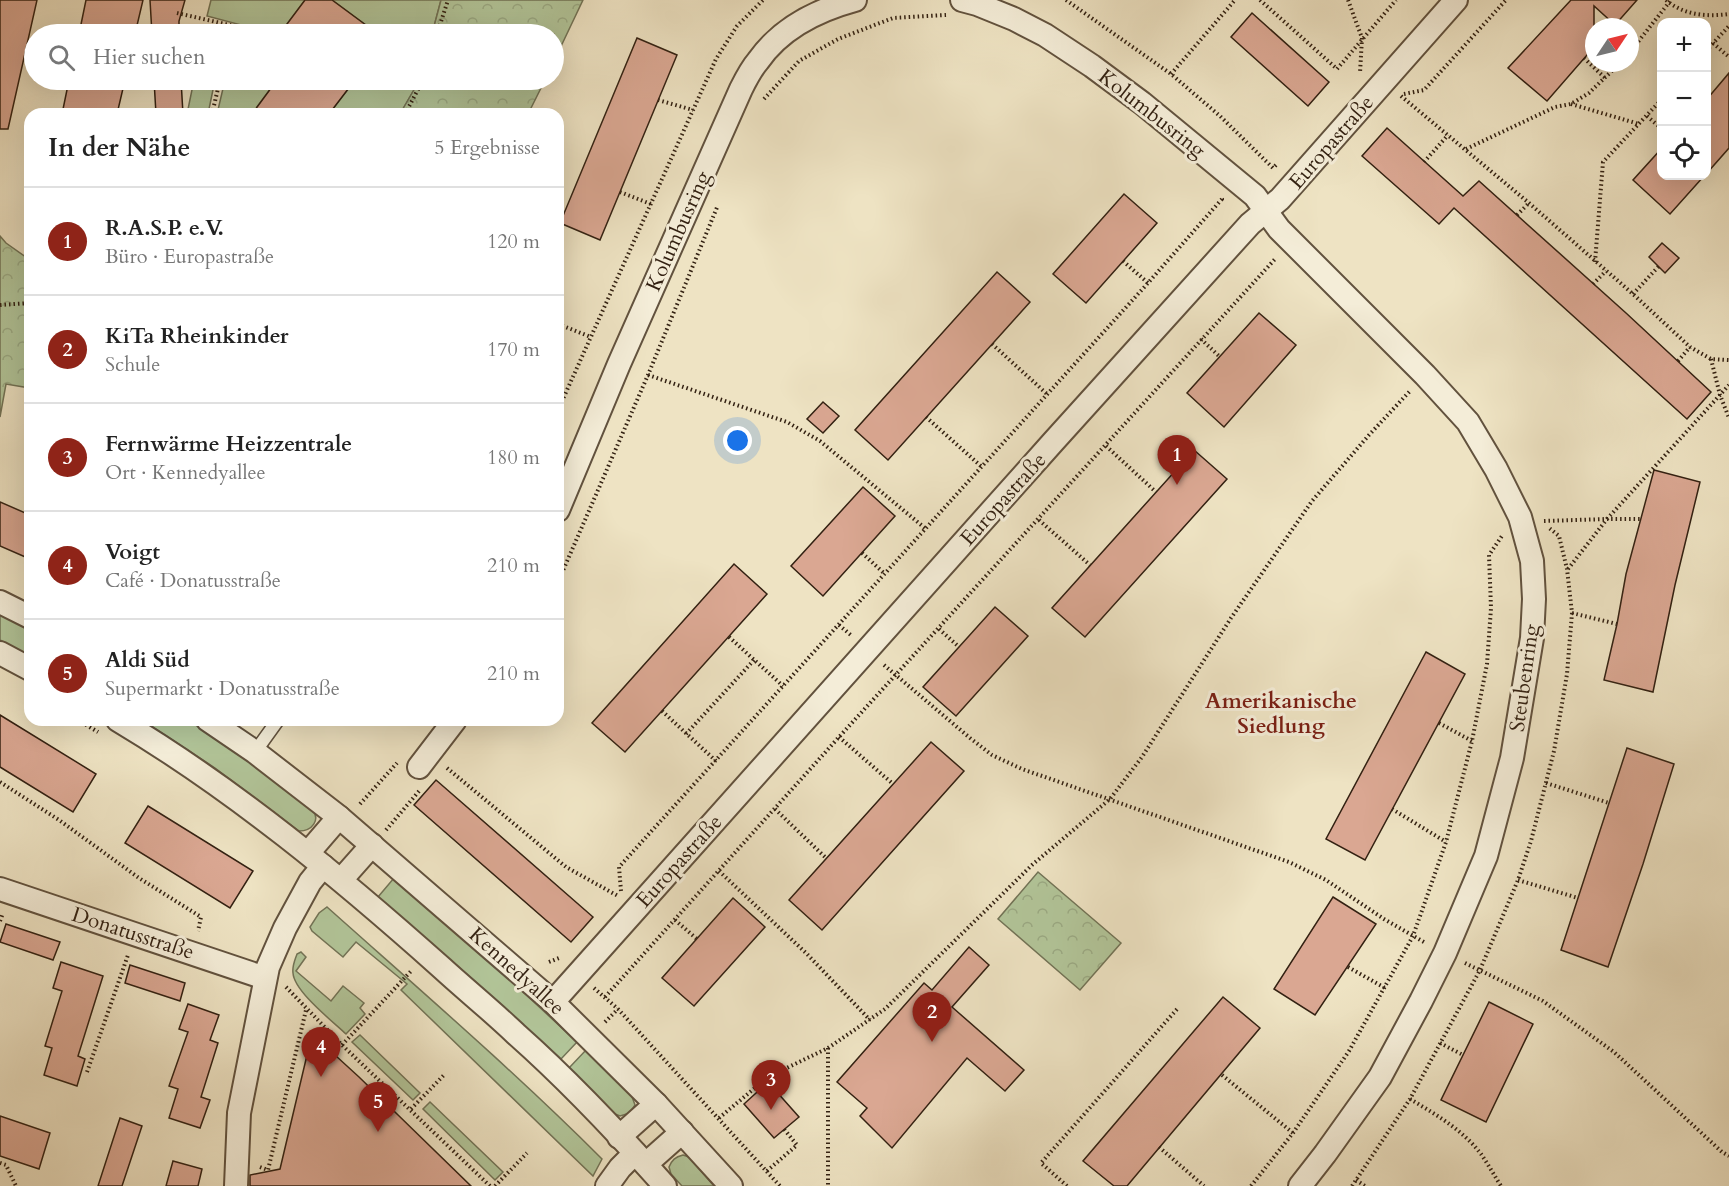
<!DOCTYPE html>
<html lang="de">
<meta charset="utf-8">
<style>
:root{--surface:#fff;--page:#f6f6f6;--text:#222;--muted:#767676;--line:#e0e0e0;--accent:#8f2418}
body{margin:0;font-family:Cardo,serif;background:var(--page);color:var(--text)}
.controls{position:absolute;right:18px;top:18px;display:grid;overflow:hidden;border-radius:12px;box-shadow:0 6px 24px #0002}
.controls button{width:54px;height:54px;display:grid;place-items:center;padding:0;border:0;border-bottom:2px solid var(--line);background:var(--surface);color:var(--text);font:30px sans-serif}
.compass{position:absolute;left:1585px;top:18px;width:54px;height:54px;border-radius:50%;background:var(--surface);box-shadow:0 6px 24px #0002;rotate:55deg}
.you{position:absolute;left:738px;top:441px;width:21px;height:21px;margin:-15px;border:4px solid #fff;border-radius:50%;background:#1a73e8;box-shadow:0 0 0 9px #1a73e833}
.badge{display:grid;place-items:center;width:39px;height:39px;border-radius:50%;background:var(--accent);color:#fff;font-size:20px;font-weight:700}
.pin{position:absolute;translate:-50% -50px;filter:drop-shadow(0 2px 3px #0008)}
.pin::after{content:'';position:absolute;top:32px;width:21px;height:18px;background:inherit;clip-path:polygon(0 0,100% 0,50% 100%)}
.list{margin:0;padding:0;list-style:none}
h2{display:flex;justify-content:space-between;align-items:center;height:78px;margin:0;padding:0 24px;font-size:26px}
h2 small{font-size:20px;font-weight:400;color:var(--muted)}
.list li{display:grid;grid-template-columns:39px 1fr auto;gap:18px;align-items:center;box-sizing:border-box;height:108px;padding:0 24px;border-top:2px solid var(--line)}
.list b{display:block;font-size:22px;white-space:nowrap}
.list p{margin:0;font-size:20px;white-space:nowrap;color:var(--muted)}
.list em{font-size:20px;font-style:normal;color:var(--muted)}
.icon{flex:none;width:33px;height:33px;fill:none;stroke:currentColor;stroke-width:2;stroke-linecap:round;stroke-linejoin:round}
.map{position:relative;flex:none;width:1729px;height:1186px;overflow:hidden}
.search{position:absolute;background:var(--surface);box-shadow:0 6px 24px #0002;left:24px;top:24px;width:540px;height:66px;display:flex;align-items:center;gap:15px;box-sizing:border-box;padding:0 21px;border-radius:33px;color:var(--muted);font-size:22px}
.panel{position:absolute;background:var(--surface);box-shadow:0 6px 24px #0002;left:24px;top:108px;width:540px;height:618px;border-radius:18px}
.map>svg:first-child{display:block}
</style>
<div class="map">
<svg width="1729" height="1186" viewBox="0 0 1729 1186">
<defs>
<pattern id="forest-crowns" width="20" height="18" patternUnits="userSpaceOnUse" patternTransform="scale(1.5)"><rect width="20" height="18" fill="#b2c599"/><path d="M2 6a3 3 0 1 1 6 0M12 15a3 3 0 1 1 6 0" fill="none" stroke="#9aa983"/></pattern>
</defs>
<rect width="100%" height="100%" fill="#eee3c3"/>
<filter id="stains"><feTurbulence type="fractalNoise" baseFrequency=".00333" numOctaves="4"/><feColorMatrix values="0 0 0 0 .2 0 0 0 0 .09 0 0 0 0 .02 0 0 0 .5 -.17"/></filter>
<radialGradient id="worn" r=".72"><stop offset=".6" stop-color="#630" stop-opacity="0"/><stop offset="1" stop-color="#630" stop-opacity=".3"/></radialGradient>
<!-- grass -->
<g fill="#b2c599" stroke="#727356" stroke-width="1.5">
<path d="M 211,0 L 305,0 L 287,24 L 298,34 L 275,34 L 207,16 Z"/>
<path d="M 332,0 L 441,0 L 432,34 L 378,34 Z"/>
<path d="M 205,26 L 226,30 L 225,34 L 204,34 Z"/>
<path d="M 194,80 L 215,80 L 208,114 L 187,114 Z"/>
<path d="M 225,80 L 277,80 L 257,107 L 265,114 L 217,114 Z"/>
<path d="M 355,80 L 417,80 L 415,88 L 400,114 L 329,114 Z"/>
<path d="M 0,614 L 30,628 L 30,656 L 0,640 Z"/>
<path d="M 142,720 L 188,720 L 230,748 L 312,809 C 321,820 312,831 299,831 L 215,768 Z"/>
<path d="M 394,878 L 493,964 L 577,1042 L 561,1059 L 477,983 L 378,897 Z"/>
<path d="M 327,907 C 420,990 514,1071 602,1159 L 593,1176 L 401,990 L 407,984 L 356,942 L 343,957 L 312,931 L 310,927 L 319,913 Z"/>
<path d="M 301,952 L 306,957 L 296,971 L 331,1001 L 343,986 L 364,1003 L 360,1008 L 365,1014 L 346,1034 C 331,1020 294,991 293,973 C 292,966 295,960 297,954 Z"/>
<path d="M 360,1035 L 420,1093 L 413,1100 L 352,1042 Z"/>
<path d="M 586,1050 L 631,1094 L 635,1105 L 630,1113 L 620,1116 L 615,1114 L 569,1068 Z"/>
<path d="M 430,1102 L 503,1172 L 495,1180 L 423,1109 Z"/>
<path d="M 683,1155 L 689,1157 L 714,1186 L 682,1186 L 671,1174 L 669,1167 C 672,1160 675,1157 683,1155 Z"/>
</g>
<!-- forest -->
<g fill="url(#forest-crowns)" stroke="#727356" stroke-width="1.5">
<path d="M 441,0 L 583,0 L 554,61 L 554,34 L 432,34 Z"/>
<path d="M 417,80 L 545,80 L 528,114 L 400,114 L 415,88 Z"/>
<path d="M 0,236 L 6,243 L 30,260 L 30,388 L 6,384 L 0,417 Z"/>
<path d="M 1038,872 L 1121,943 L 1080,990 L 998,919 Z"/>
</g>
<!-- building -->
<g fill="#daa792" stroke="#332112" stroke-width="1.5">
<path d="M 0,0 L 37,0 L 8,129 L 0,129 Z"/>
<path d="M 86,0 L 143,0 L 135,34 L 79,34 Z"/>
<path d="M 150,0 L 185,0 L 179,21 L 179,34 L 152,34 Z"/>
<path d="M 305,0 L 332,0 L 378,34 L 300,34 L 287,24 Z"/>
<path d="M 1571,0 L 1637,0 L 1615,25 L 1594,6 L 1594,47 L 1547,101 L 1508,68 Z"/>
<path d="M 1252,13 L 1329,82 L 1308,106 L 1231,37 Z"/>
<path d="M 637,38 L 677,55 L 600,240 L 560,223 Z"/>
<path d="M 1729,73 L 1729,148 L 1707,173 L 1707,99 Z"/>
<path d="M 69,80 L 125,80 L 117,114 L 62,114 Z"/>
<path d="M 154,80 L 181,80 L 183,114 L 156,114 Z"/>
<path d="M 277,80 L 355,80 L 329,114 L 252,114 Z"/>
<path d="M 1387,128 L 1463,196 L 1479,181 L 1626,313 L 1711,392 L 1687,419 L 1454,208 L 1439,224 L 1362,156 Z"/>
<path d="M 1662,148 L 1662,176 L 1704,176 L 1670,214 L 1633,180 Z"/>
<path d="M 1124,194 L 1157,223 L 1086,303 L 1053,274 Z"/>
<path d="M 1662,243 L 1679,258 L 1665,273 L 1649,257 Z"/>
<path d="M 997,272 L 1030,302 L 888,460 L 855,430 Z"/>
<path d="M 1259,313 L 1296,345 L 1224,427 L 1187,393 Z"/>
<path d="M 823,402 L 839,416 L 823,433 L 807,419 Z"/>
<path d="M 1194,450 L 1227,479 L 1085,637 L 1052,608 Z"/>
<path d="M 1654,470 L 1700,482 L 1675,585 L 1653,692 L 1604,680 L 1617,624 L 1626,574 Z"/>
<path d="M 863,487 L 895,516 L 823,596 L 791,566 Z"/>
<path d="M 0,502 L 30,515 L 30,559 L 0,546 Z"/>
<path d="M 734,564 L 767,594 L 625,752 L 592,723 Z"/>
<path d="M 995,607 L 1028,636 L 956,716 L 923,687 Z"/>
<path d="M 1426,652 L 1465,674 L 1365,860 L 1326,839 Z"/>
<path d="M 0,715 L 96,774 L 73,812 L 0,767 Z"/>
<path d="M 931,742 L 964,771 L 822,930 L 789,900 Z"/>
<path d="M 1627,748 L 1674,764 L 1643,864 L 1608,967 L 1561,950 Z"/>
<path d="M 436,780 L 593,917 L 571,942 L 414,805 Z"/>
<path d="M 148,806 L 253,871 L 230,908 L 125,843 Z"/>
<path d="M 1333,897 L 1376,924 L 1315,1015 L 1274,989 Z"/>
<path d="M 733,898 L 765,927 L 694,1006 L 662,978 Z"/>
<path d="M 6,924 L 60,942 L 53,960 L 0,942 Z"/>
<path d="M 969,947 L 989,965 L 952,1007 L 1024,1070 L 1005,1091 L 967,1058 L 892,1148 L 860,1116 L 867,1108 L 837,1082 L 924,983 L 932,990 Z"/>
<path d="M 61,962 L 103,976 L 78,1056 L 85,1059 L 77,1086 L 44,1075 L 52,1048 L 45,1046 L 62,991 L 53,988 Z"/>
<path d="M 130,965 L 185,983 L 180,1001 L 125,983 Z"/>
<path d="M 1223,997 L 1260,1028 L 1127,1186 L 1114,1186 L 1083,1161 Z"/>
<path d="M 1489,1002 L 1533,1024 L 1486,1122 L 1441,1100 Z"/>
<path d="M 188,1004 L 219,1015 L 210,1040 L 218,1043 L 201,1097 L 210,1100 L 200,1128 L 169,1118 L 178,1089 L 169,1086 L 188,1032 L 179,1029 Z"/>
<path d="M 312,1034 L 359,1077 L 471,1186 L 250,1186 L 250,1175 L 280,1169 Z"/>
<path d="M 768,1082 L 799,1117 L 774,1138 L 744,1104 Z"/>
<path d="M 0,1116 L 50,1133 L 39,1169 L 0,1156 Z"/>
<path d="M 120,1118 L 142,1126 L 122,1186 L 98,1186 Z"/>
<path d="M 173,1161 L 202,1169 L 198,1186 L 166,1186 Z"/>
</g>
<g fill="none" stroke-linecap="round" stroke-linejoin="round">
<!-- service casing -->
<g stroke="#62523e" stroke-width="15">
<path id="service" d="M 255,752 L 278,720"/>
</g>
<!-- minor casing -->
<g stroke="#62523e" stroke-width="26">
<g id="minor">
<path d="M 962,0 L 977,4 L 1014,19 L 1045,35 L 1092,66 L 1142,103 L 1255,196 L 1279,229 L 1425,375 L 1468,422 L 1496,469 L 1520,517 L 1532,561 L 1534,599 L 1532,638 L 1512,758 L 1486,856 L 1445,953 L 1421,1001 L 1380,1077 L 1325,1154 L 1300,1186"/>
<path d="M 558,510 L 619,364 L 741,89 C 746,79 751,69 758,61 C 781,28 818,10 855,0"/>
<path d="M 0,602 L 30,617"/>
<path d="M 0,653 L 30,669"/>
<path d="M 118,720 C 235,790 340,877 442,968 C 466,990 492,1011 516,1034 C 569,1081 618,1133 665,1186"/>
<path d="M 208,720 L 255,752 L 339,817 L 553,1002 L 656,1104 L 731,1186"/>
<path d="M 419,767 L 455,720"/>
<path d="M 308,853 L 339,817"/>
<path d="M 341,880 L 372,845"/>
<path d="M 0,889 L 265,978"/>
<path d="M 553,1002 L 1053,442 L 1250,224 L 1280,199 L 1456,0"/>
<path d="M 619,1137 L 656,1104"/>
<path d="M 646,1164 L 682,1132"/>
<path d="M 236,1186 L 239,1113 L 268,967 L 285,928 L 310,882 L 323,866"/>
<path d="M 607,1186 L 620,1168 L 635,1153"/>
</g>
</g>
<!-- path -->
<g stroke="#332112" stroke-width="4" stroke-dasharray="1.5 3" stroke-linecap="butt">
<path d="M 1066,0 L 1171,74 L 1220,116 L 1273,168 L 1276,165"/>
<path d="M 1260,0 L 1337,69 L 1396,0"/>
<path d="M 1348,0 L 1362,38 L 1360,73"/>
<path d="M 1666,0 C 1683,15 1707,17 1729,14"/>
<path d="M 177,13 L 269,34"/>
<path d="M 229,34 L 232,25"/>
<path d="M 437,34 L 448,0"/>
<path d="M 1713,43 L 1729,57"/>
<path d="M 1706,51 L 1729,26"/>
<path d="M 1630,52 L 1671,0"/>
<path d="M 1584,58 L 1605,78"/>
<path d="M 1171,74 L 1235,0"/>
<path d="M 1404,94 L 1424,90 L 1506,0"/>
<path d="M 1401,96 L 1529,203 L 1633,294 L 1690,347 L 1711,359 L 1729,360"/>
<path d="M 764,99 L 799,61 L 838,39 L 893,18 L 946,15"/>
<path d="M 658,100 L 693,110"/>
<path d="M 1571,104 L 1639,124"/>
<path d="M 212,114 L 220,80"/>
<path d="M 405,114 L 423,80"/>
<path d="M 1647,116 L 1662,129"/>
<path d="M 1466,149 L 1555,107 L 1571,104 L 1589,93 L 1620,63"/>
<path d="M 1424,162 L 1448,135"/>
<path d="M 620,192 L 651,204"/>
<path d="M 1517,215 L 1529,203"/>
<path d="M 1123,261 L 1148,283"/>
<path d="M 1595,262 L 1603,162 L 1662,99"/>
<path d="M 1593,284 L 1606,271"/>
<path d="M 1633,294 L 1659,266"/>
<path d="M 0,305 L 30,303"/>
<path d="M 558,324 L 591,337"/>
<path d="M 1201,339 L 1220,357"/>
<path d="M 992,344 L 1047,394"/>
<path d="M 1711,359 L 1720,395 L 1729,418"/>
<path d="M 1678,361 L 1690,347"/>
<path d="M 648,375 L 787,422 L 820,441 L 926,529"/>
<path d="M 558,410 L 716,59 L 737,26 L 763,0"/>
<path d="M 926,417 L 982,467"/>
<path d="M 1106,446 L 1156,492"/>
<path d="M 1039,520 L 1090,565"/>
<path d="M 1544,521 L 1607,519 L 1729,385"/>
<path d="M 862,553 L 885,574"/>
<path d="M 1568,569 L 1607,519 L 1642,519"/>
<path d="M 558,582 L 648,375 L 718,205"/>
<path d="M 1572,613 L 1617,624"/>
<path d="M 839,625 L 852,636"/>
<path d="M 939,629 L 959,647"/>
<path d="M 729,637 L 783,686"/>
<path d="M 884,665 L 970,738 L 992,755 L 1022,769 L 1289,862 L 1326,880 L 1384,919 L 1424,942"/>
<path d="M 662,711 L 716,761"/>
<path d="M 78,720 L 98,732"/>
<path d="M 1439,723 L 1472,741"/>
<path d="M 686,734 L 754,660"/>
<path d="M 839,737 L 893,784"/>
<path d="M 447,768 L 566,867 L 618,896"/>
<path d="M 0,782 L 59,820 L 139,878 L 201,917 L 198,931"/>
<path d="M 1546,783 L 1609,803"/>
<path d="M 360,804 L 397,763"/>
<path d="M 775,809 L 826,858"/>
<path d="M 1392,809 L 1446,842"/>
<path d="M 386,830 L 420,790"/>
<path d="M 719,871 L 806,953 L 870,1020"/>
<path d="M 1518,880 L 1578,898"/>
<path d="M 621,891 L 619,867 L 1148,283 L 1222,199 L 1221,198"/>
<path d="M 675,920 L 697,939"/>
<path d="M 0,921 L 3,913"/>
<path d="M 549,962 L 559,958"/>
<path d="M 1465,963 L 1543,1001 L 1614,1052 L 1722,1152 L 1729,1156"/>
<path d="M 1348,967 L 1385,988"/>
<path d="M 286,987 L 342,1045 L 490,1186"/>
<path d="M 594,988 L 618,1009 L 780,1186"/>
<path d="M 605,997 L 839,737 L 1276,258"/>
<path d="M 605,1022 L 618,1009"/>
<path d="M 1440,1043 L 1463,1055"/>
<path d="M 342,1045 L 412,970"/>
<path d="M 828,1048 L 828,1186"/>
<path d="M 87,1072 L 128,955"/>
<path d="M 1222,1075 L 1293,1133"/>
<path d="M 1410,1099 C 1435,1114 1463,1130 1481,1154 C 1488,1164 1494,1175 1501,1186"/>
<path d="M 411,1109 L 445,1074"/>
<path d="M 719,1118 L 768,1077 L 828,1048 L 885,1009 L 1032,865 L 1110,799 L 1142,757 L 1231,618 L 1312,501 L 1369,435 L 1410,391"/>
<path d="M 1159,1147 L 1204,1186"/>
<path d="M 0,1163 L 6,1165 L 16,1186"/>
<path d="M 260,1167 L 268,1170 L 306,1010"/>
<path d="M 767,1171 L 797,1145 L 784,1129"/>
<path d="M 1356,1180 L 1365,1186"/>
<path d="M 495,1186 L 527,1153"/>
<path d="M 1067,1186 L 1041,1163 L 1178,1008"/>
<path d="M 1251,1186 L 1293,1133 L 1349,1051 L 1413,936 L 1446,842 L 1472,741 L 1487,664 L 1491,608 L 1489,555 L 1502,536"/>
<path d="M 1352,1186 L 1410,1099 L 1480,970 L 1518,880 L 1531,841 L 1554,751 L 1567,674 L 1572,613 L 1567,569 L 1559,536 L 1548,527"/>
</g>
<!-- service -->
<use href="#service" stroke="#f4edd8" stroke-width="12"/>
<!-- minor -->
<use href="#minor" stroke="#f4edd8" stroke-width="22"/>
</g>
<g text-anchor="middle" stroke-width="6" stroke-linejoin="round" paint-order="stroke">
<!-- street labels -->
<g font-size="21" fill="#332112" stroke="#f4edd8">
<text transform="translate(1152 113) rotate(38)" y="7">Kolumbusring</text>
<text transform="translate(1331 142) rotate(-49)" y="7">Europastraße</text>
<text transform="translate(678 231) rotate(-66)" y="7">Kolumbusring</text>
<text transform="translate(1003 499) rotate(-48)" y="7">Europastraße</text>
<text transform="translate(1524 678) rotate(-82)" y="7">Steubenring</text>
<text transform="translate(679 861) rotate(-48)" y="7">Europastraße</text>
<text transform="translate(133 933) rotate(18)" y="7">Donatusstraße</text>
<text transform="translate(517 971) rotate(42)" y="7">Kennedyallee</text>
</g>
<!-- neighbourhood labels -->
<g font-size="22" font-weight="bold" fill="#7a1f14" stroke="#f4edd8">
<text x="1281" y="708">Amerikanische<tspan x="1281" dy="25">Siedlung</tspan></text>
</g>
</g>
<rect width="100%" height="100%" filter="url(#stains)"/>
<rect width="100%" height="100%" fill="url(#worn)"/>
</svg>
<div class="controls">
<button>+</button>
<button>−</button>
<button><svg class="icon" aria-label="locate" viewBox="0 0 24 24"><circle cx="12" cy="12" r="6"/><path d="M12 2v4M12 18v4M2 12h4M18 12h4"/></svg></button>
</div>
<svg class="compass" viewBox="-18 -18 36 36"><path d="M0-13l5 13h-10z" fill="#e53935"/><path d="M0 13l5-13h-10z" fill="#767676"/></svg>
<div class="you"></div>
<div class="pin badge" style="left:1177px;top:485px">1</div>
<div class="pin badge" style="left:932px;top:1042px">2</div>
<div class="pin badge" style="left:771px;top:1110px">3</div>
<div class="pin badge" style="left:321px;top:1077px">4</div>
<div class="pin badge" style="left:378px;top:1132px">5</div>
<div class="search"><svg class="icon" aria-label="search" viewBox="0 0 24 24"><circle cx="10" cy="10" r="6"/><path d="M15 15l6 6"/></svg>Hier suchen</div>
<section class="panel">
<h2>In der Nähe<small>5 Ergebnisse</small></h2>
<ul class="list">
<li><span class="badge">1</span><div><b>R.A.S.P. e.V.</b><p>Büro · Europastraße</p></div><em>120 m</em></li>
<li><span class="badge">2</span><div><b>KiTa Rheinkinder</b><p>Schule</p></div><em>170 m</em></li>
<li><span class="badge">3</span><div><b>Fernwärme Heizzentrale</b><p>Ort · Kennedyallee</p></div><em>180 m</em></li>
<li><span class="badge">4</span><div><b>Voigt</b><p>Café · Donatusstraße</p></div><em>210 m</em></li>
<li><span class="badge">5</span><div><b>Aldi Süd</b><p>Supermarkt · Donatusstraße</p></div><em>210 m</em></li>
</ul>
</section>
</div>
